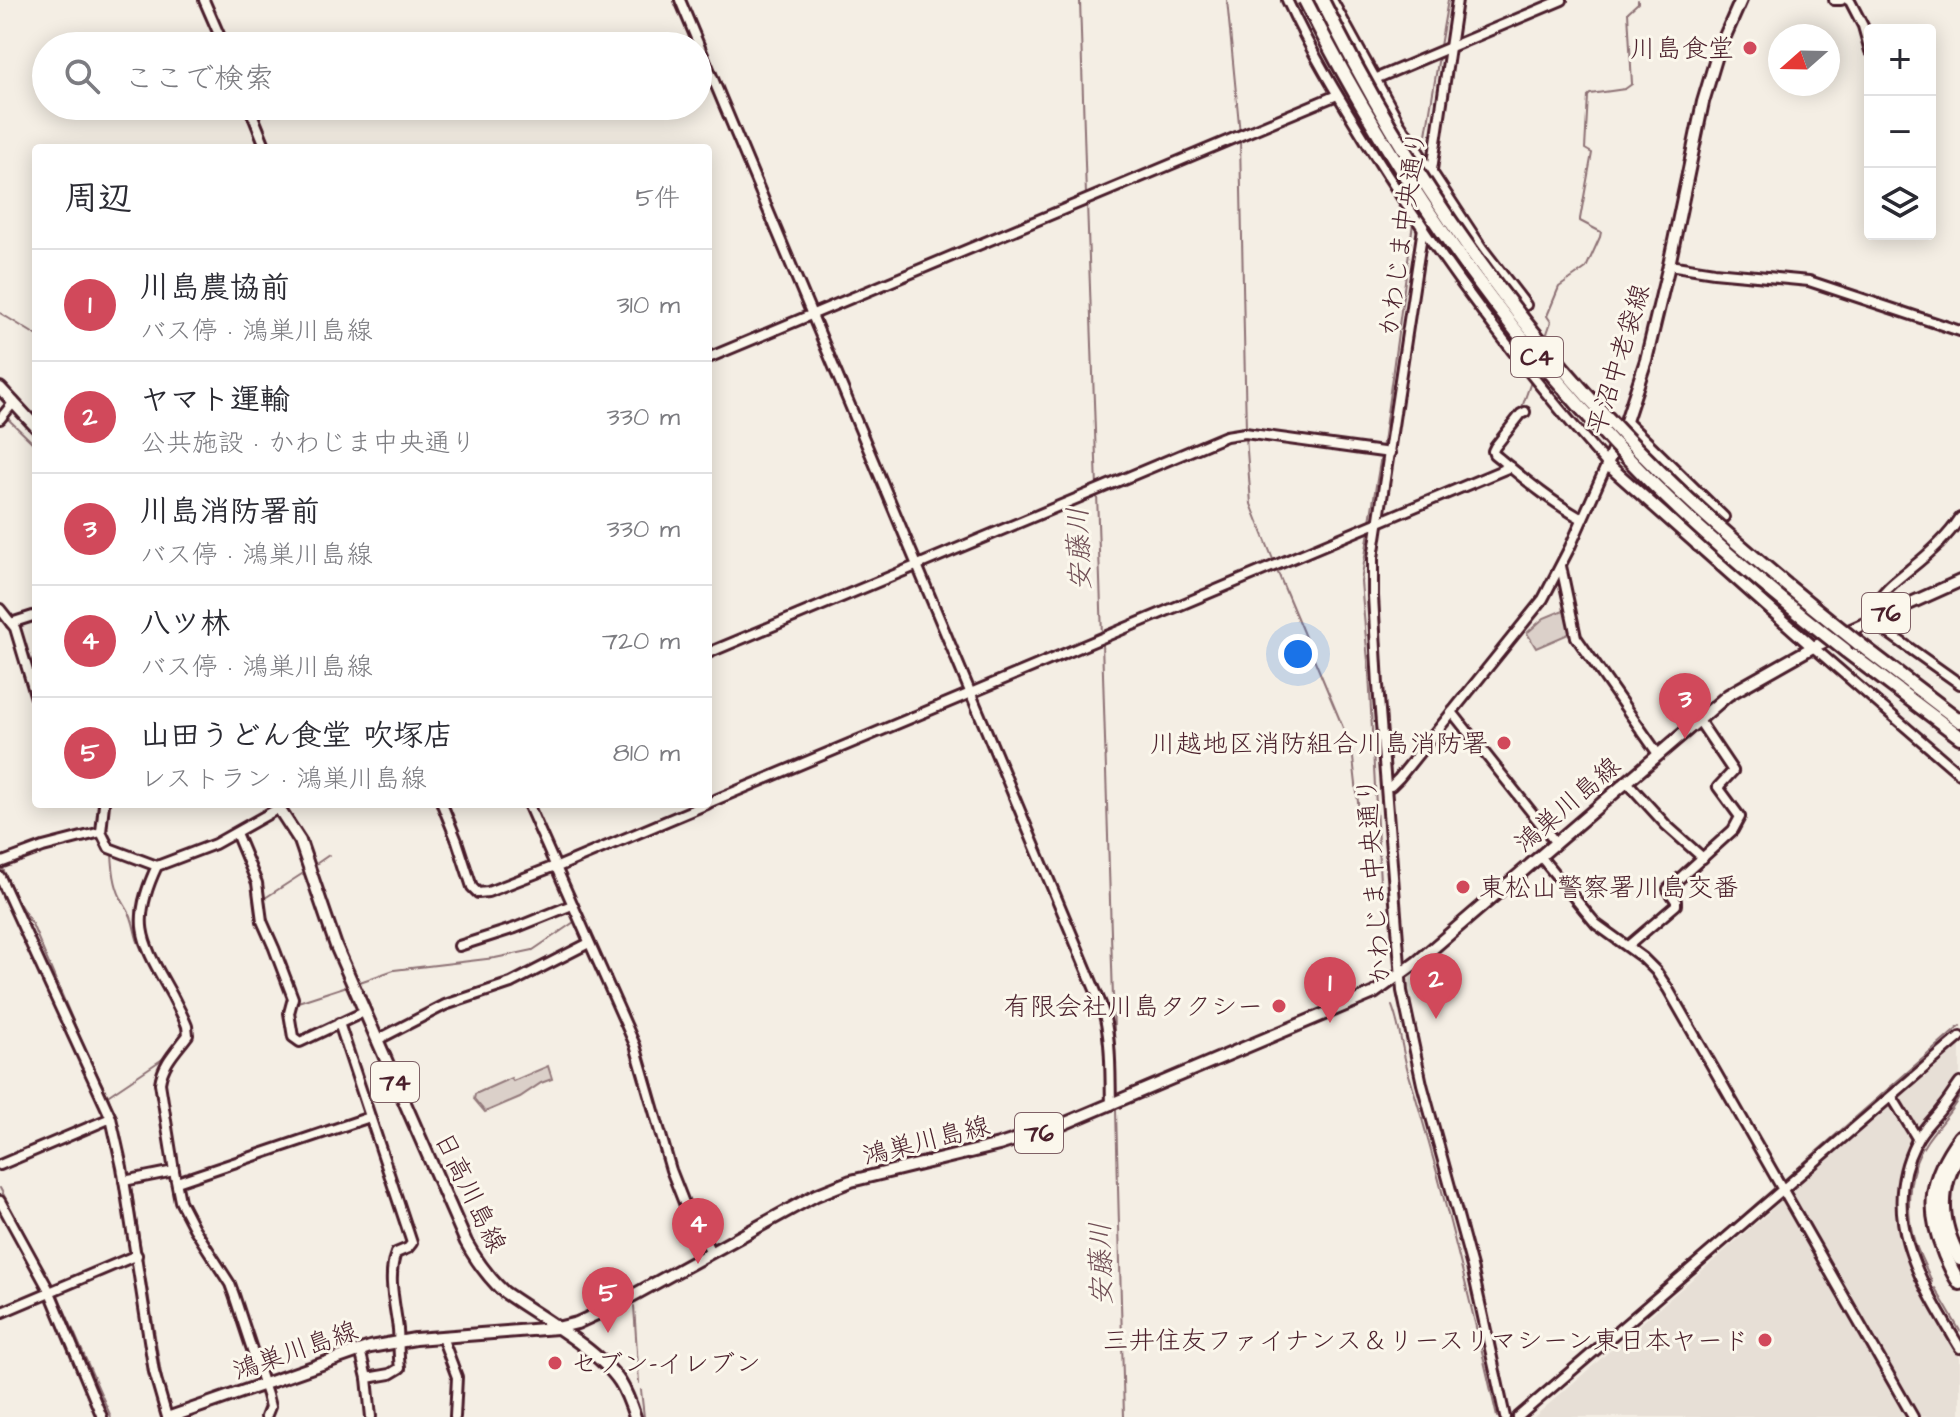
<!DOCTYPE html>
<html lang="ja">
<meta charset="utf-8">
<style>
:root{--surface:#fff;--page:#f2f2f3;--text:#2b2b33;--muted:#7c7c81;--line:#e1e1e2;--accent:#d1495b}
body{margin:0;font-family:"Architects Daughter","Klee One",sans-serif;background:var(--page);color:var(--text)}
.controls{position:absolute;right:24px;top:24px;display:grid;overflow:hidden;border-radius:8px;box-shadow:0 4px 20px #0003}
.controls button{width:72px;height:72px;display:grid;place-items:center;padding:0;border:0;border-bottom:2px solid var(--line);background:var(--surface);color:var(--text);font:40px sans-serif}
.compass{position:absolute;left:1768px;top:24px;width:72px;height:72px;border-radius:50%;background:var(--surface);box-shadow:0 4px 20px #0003;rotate:250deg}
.you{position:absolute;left:1298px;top:654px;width:28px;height:28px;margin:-20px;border:6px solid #fff;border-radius:50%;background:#1a73e8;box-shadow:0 0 0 12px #1a73e833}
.badge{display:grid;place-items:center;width:52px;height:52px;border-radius:50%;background:var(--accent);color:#fff;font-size:26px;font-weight:700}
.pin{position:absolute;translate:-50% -66px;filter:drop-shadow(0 2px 4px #0008)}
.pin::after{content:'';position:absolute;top:42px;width:28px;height:24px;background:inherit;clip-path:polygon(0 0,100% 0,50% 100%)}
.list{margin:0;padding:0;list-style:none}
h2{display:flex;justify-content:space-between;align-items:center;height:104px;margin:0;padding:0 32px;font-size:34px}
h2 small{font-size:26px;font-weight:400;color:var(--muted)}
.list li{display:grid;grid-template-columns:52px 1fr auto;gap:24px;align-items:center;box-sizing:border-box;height:112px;padding:0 32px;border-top:2px solid var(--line)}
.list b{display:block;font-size:30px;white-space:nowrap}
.list p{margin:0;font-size:26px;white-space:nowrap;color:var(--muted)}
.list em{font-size:26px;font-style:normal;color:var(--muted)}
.icon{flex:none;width:44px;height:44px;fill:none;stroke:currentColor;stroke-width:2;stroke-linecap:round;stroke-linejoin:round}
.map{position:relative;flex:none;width:1960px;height:1417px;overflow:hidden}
.search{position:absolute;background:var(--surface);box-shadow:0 4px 20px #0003;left:32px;top:32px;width:680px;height:88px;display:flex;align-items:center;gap:20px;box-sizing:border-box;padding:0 28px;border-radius:44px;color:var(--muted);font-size:30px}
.panel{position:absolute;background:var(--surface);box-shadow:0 4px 20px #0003;left:32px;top:144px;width:680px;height:664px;border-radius:8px}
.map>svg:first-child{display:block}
</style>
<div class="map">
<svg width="1960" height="1417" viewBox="0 0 1960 1417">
<rect width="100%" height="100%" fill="#f4eee4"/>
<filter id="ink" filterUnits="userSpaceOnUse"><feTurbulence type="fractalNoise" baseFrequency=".0125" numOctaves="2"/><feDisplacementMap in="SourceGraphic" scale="16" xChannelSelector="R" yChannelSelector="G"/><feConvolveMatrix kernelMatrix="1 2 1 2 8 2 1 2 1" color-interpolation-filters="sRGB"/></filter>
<g filter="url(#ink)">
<!-- built -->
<path fill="#e7dfd6" d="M 1960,1041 L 1960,1074 L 1937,1104 L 1927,1114 L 1910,1138 L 1898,1173 L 1894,1199 L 1895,1216 L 1901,1242 L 1908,1262 L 1960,1357 L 1960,1417 L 1534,1417 L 1769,1212 L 1801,1180 Z"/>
<!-- green -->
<g fill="#dbd0c9" stroke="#92787a" stroke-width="2">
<path d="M 1566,609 L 1571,633 L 1536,648 L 1527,633 L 1544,618 Z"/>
<path d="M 548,1066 L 552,1079 L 541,1083 L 520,1097 L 485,1112 L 474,1099 L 475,1094 L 511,1078 L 513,1081 Z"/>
</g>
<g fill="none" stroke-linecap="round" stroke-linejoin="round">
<!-- stream -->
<g stroke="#8d7174" stroke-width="2">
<path d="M 1080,0 L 1086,196"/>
<path d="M 1227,0 L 1240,134"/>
<path d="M 1440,46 L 1448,0"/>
<path d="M 1240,141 L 1246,430"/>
<path d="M 1423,153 L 1439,56"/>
<path d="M 1087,202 L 1097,488"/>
<path d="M 0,313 L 36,335"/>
<path d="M 1545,339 L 1551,322 L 1547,316 L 1559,287 L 1586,268 L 1600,237 L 1601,232 L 1580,221 L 1580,219 L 1592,153 L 1585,149 L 1588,96 L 1590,94 L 1625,89 L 1632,84 L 1628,12 L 1638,3 L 1638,0"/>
<path d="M 1521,410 L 1532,379"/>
<path d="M 5,416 L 36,446"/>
<path d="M 1246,437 L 1251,504 L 1274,562"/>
<path d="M 1382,450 L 1413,223"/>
<path d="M 1097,494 L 1102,636"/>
<path d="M 1370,521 L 1381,456"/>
<path d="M 1369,531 L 1361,582 L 1369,673 L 1380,882"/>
<path d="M 1276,568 L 1352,749 L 1360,820"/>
<path d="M 1882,601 L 1888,594 L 1944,548 L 1960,528"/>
<path d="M 1102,642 L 1116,1095"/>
<path d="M 533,804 L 543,829"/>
<path d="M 107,812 L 109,804"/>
<path d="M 106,823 L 110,840"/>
<path d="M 112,854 C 113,869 114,884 121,898 C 124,905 130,912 132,920 C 135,928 135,936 139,944 C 148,965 183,1018 182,1035"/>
<path d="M 1,864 L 15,897 L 32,924 L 87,1054 L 108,1096 L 117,1121 L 129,1175"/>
<path d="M 313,866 L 329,855"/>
<path d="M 265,912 L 265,898 L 305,872"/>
<path d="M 266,918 L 294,990"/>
<path d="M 606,970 L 639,1041 L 663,1129"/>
<path d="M 357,983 L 394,970 L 495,958 L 533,950 L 577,920"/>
<path d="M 296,996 L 298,1002 L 347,986"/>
<path d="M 1392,1006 C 1401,1029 1402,1054 1410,1078 C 1444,1190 1471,1303 1497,1417"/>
<path d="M 109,1095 L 167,1056"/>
<path d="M 1116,1110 L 1124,1417"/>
<path d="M 130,1181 L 164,1392"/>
<path d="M 1783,1181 L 1960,1026"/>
<path d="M 0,1188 L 52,1285"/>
<path d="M 1932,1282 C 1926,1267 1917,1252 1913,1236 C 1905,1206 1909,1166 1927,1141 C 1938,1125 1951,1113 1960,1096"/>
<path d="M 1935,1288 L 1960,1331"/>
<path d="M 56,1291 L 111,1417"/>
<path d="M 634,1306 L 639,1383"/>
<path d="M 1575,1362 L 1778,1185"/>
<path d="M 641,1390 L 644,1417"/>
</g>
<!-- minor casing -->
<g stroke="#4a1f2b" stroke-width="14">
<g id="minor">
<path d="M 204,0 L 224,46"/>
<path d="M 680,0 L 1101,1004 C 1112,1037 1110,1071 1111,1105"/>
<path d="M 1287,0 C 1310,50 1338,96 1367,143 C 1437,256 1518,364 1607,464 L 1570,547 L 1543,599 L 1399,778 L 1391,786 L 1386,786"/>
<path d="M 1332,0 L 1399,122 L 1482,248 L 1526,305 L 1502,321"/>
<path d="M 1834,0 L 1841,0"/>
<path d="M 1848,0 L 1850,1 L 1863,26 L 1870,51"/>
<path d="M 1375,79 L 1562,0"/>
<path d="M 249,106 L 266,148"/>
<path d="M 1429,190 L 1457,0"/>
<path d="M 1426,208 L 1373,558 L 1373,596 L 1378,685 L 1402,991 L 1422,1084 L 1472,1267 L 1505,1417"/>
<path d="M 1669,265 L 1714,272 L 1809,281 L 1960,331"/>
<path d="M 708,358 L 1337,95"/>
<path d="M 1525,412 L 1521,414 L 1495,447 L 1493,451 L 1494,454 C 1522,477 1550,501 1582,519"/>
<path d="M 0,419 L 14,402"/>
<path d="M 1626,421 L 1724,517 L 1697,546"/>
<path d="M 1561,566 L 1576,637 L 1658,754"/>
<path d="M 0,609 L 15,628 L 36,698"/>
<path d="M 1878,617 L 1875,606 C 1882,590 1897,580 1910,569 C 1929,554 1947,538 1960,518"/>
<path d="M 1870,620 L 1960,684"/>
<path d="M 11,623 L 36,615"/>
<path d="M 1813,647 L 1960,774"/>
<path d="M 708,653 L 1226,436 L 1245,433 L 1390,453"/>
<path d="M 1452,712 L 1556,843"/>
<path d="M 1627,782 L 1666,825 L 1703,858"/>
<path d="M 708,803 L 1510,467"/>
<path d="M 104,804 L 101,832 L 109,848 L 157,866"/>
<path d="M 442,804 L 457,841 L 472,887 L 478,893 L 488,892 L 555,866"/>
<path d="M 528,804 L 635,1045 L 671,1170 L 684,1203 L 711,1252"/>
<path d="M 236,833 L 257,883 L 262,921 L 274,948 L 293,998 L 289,1013 L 293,1037 L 300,1042 L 364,1012"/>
<path d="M 1540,856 L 1596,924 L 1643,958 L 1656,971 L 1668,989 L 1913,1417"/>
<path d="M 0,863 L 43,847 L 101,832"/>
<path d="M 555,868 L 707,804"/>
<path d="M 0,877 L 111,1118 L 122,1167 L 154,1372 L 167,1417"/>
<path d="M 459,946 L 515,928 L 572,905"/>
<path d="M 1628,946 L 1676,905 L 1676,901 L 1668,889 L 1733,830 L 1740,817 L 1718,787 L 1733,771 L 1698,719"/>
<path d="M 339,1023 L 412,1243 L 408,1248 L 396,1253 C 387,1276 395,1305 398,1329 C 399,1342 398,1355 400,1368 L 390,1374 L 367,1378"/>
<path d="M 377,1040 L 445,1005 L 511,983 L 589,943"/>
<path d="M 1960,1083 C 1954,1091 1949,1100 1942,1108 C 1934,1119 1922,1129 1916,1142 C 1878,1217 1922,1284 1960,1348"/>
<path d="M 1892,1097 L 1917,1138"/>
<path d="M 0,1165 L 111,1118"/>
<path d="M 124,1181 L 174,1171"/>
<path d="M 177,1182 L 370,1117"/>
<path d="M 0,1201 L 50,1292 L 102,1417"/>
<path d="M 0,1313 L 137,1255"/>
<path d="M 442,1337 L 457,1377 L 455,1417"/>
<path d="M 360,1350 L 367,1378 L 371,1417"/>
<path d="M 266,1417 L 270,1407 L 267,1395 L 234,1295 L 230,1284 L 194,1228 L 180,1201 L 174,1171 L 160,1083 C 163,1063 176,1051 188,1035 L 187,1026 C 183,1016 178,1007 173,997 C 144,944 128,927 157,866 L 215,844 L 279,808"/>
<path d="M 1518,1417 L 1960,1037"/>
</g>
</g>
<!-- major casing -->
<g stroke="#4a1f2b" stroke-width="16">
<g id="major">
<path d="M 1741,0 L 1718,52 L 1703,102 L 1669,265 L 1646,360 L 1626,421 L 1607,464 L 1813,647"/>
<path d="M 0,388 L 36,427"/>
<path d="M 276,804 L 300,841 L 336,946 L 466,1242 C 477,1262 488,1277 504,1292 C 538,1316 598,1349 620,1382 C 627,1393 631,1405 635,1417"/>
<path d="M 170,1417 L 370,1347 L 415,1339 L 557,1328 L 577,1323 L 610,1308 L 816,1195 L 851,1181 L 999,1145 L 1061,1125 L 1374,993 L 1417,962 L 1728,695 L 1813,647 L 1960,581"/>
</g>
</g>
<!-- highway casing -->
<g stroke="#4a1f2b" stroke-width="18">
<g id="highway">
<path d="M 1858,643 L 1960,721"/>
<path d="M 1845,650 L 1960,737"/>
<path d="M 1960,1137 C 1930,1178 1926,1208 1945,1255 C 1950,1265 1953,1275 1960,1283"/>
<path d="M 1960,1153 C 1937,1188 1940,1224 1960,1259"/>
</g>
</g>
<!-- minor -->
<use href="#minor" stroke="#fbf7ec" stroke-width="8"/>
<!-- major -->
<use href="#major" stroke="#fbf7ec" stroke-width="10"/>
<!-- highway -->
<use href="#highway" stroke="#fbf7ec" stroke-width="12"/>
<!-- highway-bridge casing -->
<g stroke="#4a1f2b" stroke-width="18" stroke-linecap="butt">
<g id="highway-bridge">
<path d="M 1305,0 C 1394,177 1509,339 1649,480 C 1710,541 1777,597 1845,650"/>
<path d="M 1322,0 C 1406,173 1522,337 1660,472 C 1722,533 1790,589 1858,643"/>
</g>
</g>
<!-- highway-bridge -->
<use href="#highway-bridge" stroke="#fbf7ec" stroke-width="12"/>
</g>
</g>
<!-- markers -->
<g fill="#d1495b" stroke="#fbf7ec" stroke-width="3">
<circle cx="1750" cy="48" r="8"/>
<circle cx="1504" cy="743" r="8"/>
<circle cx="1463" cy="887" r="8"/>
<circle cx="1279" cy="1006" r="8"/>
<circle cx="1765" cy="1340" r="8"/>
<circle cx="555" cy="1363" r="8"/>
</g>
<g text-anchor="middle" stroke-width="6" stroke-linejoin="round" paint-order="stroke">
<!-- shield labels -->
<g fill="#fbf7ec" stroke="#7f6065" stroke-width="2">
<rect x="1511" y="337" width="52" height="40" rx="6"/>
<rect x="1862" y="593" width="48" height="40" rx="6"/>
<rect x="371" y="1062" width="48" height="40" rx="6"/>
<rect x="1015" y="1113" width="48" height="40" rx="6"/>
</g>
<g font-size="24" font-weight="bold" fill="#4a1f2b">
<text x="1537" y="365">C4</text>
<text x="1886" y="621">76</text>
<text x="395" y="1090">74</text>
<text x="1039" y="1141">76</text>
</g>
<!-- poi labels -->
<g font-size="26" fill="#4a1f2b" stroke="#fbf7ec" text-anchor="end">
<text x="1734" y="57">川島食堂</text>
<text x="1488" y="752">川越地区消防組合川島消防署</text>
<text x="1479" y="896" text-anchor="start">東松山警察署川島交番</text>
<text x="1263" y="1015">有限会社川島タクシー</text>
<text x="1749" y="1349">三井住友ファイナンス＆リースリマシーン東日本ヤード</text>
<text x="571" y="1372" text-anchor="start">セブン-イレブン</text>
</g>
<!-- street labels -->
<g font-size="26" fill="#4a1f2b" stroke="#fbf7ec">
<text transform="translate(1402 233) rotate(-82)" y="9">かわじま中央通り</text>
<text transform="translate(1618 359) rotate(-73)" y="9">平沼中老袋線</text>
<text transform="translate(1567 804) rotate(-41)" y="9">鴻巣川島線</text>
<text transform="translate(1373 881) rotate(-94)" y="9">かわじま中央通り</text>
<text transform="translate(926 1140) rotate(-14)" y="9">鴻巣川島線</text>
<text transform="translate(471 1192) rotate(64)" y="9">日高川島線</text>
<text transform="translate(295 1350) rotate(-19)" y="9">鴻巣川島線</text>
</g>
<!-- water labels -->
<g font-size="28" font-style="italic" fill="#714f56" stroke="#fbf7ec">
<text transform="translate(1078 549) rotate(-92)" y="10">安藤川</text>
<text transform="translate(1100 1264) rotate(-91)" y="10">安藤川</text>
</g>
</g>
</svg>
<div class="controls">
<button>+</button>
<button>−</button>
<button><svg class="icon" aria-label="layers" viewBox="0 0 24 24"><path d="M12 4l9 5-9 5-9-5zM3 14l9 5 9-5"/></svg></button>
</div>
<svg class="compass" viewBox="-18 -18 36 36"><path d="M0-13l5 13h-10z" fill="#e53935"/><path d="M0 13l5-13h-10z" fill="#7c7c81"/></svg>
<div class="you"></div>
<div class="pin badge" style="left:1330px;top:1023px">1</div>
<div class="pin badge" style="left:1436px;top:1019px">2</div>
<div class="pin badge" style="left:1685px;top:739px">3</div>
<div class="pin badge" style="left:698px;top:1264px">4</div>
<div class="pin badge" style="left:608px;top:1333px">5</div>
<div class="search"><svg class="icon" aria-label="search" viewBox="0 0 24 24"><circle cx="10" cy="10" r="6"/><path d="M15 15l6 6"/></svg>ここで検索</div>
<section class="panel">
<h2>周辺<small>5件</small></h2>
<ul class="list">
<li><span class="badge">1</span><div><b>川島農協前</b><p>バス停 · 鴻巣川島線</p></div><em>310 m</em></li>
<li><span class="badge">2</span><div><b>ヤマト運輸</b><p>公共施設 · かわじま中央通り</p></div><em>330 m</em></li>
<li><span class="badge">3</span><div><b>川島消防署前</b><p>バス停 · 鴻巣川島線</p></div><em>330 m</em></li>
<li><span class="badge">4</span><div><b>八ツ林</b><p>バス停 · 鴻巣川島線</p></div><em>720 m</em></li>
<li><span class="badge">5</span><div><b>山田うどん食堂 吹塚店</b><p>レストラン · 鴻巣川島線</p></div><em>810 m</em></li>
</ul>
</section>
</div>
